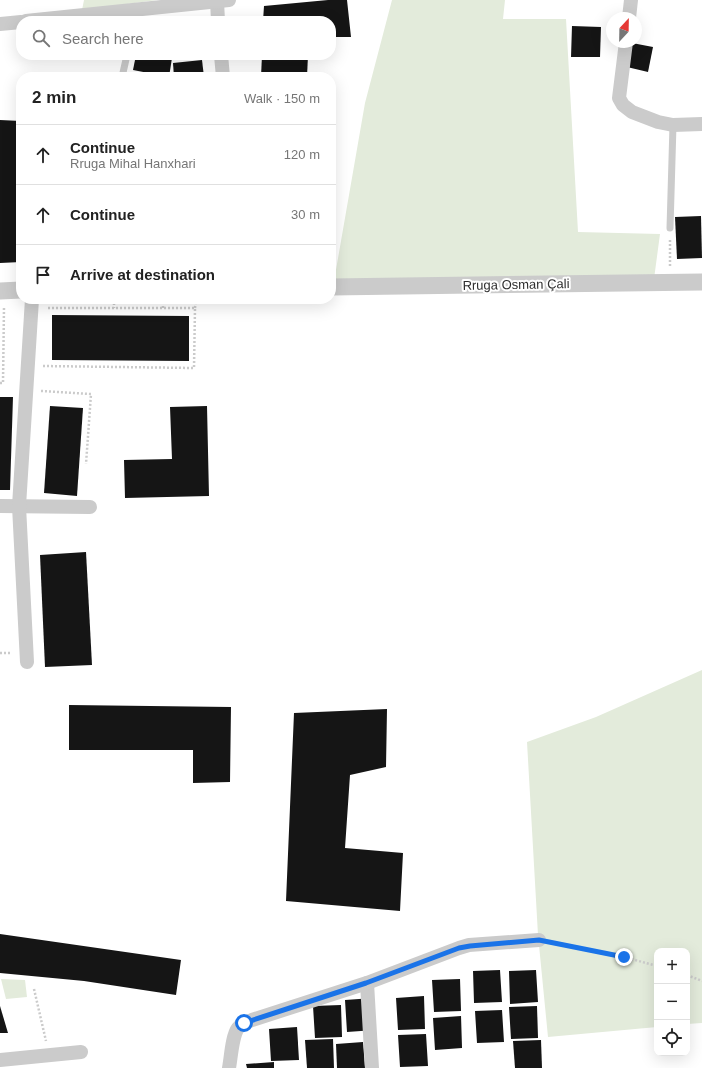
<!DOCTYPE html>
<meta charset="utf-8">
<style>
:root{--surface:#fff;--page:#f2f2f2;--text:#222;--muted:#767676;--line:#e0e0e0}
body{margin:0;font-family:Helvetica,sans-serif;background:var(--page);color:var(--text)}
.controls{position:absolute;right:12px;bottom:12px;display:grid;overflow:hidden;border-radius:8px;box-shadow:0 4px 16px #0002}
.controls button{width:36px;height:36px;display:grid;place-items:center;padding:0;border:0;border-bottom:1px solid var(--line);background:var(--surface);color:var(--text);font:20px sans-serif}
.compass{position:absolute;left:606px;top:12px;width:36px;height:36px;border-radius:50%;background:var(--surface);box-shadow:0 4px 16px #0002;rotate:22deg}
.stop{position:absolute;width:12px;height:12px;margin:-9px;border:3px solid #1a73e8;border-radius:50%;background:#fff}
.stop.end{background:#1a73e8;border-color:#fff;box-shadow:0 1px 4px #0008}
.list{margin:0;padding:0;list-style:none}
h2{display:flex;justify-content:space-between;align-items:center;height:52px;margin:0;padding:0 16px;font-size:17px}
h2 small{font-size:13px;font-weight:400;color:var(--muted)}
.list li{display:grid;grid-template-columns:26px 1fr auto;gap:12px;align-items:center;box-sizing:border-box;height:60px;padding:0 16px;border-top:1px solid var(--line)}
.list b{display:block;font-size:15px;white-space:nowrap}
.list p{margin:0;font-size:13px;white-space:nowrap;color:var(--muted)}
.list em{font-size:13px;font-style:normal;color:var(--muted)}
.icon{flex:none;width:22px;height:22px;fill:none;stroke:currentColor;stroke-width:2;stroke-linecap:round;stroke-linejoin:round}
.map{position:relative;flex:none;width:702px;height:1068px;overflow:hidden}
.search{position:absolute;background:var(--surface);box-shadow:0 4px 16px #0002;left:16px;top:16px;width:320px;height:44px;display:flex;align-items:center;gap:10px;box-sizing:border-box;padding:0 14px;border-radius:16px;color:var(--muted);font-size:15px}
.panel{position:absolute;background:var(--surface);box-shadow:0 4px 16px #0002;left:16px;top:72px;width:320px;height:232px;border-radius:16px}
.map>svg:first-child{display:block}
</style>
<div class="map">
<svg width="702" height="1068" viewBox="0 0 702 1068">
<rect width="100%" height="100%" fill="#fff"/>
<!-- green -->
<g fill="#e3ebdb">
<path d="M 84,0 L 157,0 L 82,10 Z"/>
<path d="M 392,0 L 505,0 L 503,19 L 566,19 L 578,232 L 660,234 L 654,279 L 333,287 L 365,103 Z"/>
<path d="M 702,670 L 702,1023 L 687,1024 L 687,951 L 657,951 L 657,1027 L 548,1037 L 538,935 L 527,742 L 596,717 Z"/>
<path d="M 1,979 L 25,980 L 27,997 L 6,999 Z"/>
</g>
<!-- building -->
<g fill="#151515">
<path d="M 328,0 L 347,0 L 351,37 L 331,37 L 331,21 L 263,21 L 264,6 Z"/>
<path d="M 144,16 L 174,18 L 174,21 L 143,21 Z"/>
<path d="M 572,26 L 601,27 L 600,57 L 571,57 Z"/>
<path d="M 632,43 L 653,47 L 648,72 L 627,67 Z"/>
<path d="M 136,55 L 160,55 L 172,58 L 169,77 L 133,70 Z"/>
<path d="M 262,55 L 308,55 L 307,77 L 261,77 Z"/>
<path d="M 202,60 L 204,77 L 174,77 L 173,63 Z"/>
<path d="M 0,120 L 21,121 L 21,262 L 0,263 Z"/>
<path d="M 701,216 L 702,258 L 677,259 L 675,217 Z"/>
<path d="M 52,315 L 189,316 L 189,361 L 52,360 Z"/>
<path d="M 0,397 L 13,397 L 10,490 L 0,490 Z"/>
<path d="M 50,406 L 83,408 L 77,496 L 44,493 Z"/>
<path d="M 207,406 L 209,496 L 125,498 L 124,460 L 172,459 L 170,407 Z"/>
<path d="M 86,552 L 92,665 L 45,667 L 40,555 Z"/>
<path d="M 69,705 L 231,707 L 230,782 L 193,783 L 193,750 L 69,750 Z"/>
<path d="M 387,709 L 386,767 L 350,775 L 345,848 L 403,853 L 400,911 L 286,901 L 294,713 Z"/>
<path d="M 0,934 L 181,960 L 176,995 L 84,981 L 0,973 Z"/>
<path d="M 500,970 L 502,1002 L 474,1003 L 473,971 Z"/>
<path d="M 536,970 L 538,1002 L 510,1004 L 509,971 Z"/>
<path d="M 460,979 L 461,1011 L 434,1012 L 432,980 Z"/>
<path d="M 424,996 L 425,1029 L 398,1030 L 396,998 Z"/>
<path d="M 373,998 L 375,1030 L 347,1032 L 345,1000 Z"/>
<path d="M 341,1005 L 342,1037 L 315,1038 L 313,1006 Z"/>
<path d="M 0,1006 L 8,1033 L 0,1033 Z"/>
<path d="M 537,1006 L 538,1038 L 511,1039 L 509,1007 Z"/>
<path d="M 502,1010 L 504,1042 L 477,1043 L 475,1011 Z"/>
<path d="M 461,1016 L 462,1048 L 435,1050 L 433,1018 Z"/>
<path d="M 297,1027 L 299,1060 L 271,1061 L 269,1029 Z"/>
<path d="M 426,1034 L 428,1066 L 400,1067 L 398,1035 Z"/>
<path d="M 333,1039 L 334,1068 L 307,1068 L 305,1040 Z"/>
<path d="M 541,1040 L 542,1068 L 515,1068 L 513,1041 Z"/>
<path d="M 363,1042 L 365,1068 L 337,1068 L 336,1044 Z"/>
<path d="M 274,1062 L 274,1068 L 247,1068 L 246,1064 Z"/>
</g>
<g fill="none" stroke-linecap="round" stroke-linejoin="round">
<!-- path -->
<g stroke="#cbcbcb" stroke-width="2.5" stroke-dasharray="2 2" stroke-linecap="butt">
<path d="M 670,266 L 670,239"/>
<path d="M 114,299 L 114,308"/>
<path d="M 163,308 L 163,299"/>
<path d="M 195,308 L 196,299"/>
<path d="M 43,366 L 194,368 L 195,308 L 46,308"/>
<path d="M 0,383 L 3,383 L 4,307"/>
<path d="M 41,391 L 91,394 L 86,464"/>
<path d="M 0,653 L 11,653"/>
<path d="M 553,943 L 624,957 L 657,966"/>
<path d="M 687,975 L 702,981"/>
<path d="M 34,989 L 46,1041"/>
</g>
<!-- service -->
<g stroke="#cbcbcb" stroke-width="7">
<path d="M 135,21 L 138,9"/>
<path d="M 122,77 L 127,55"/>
<path d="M 670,228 L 673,125"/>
</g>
<!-- minor -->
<g stroke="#cbcbcb" stroke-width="14">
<path d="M 217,1 L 218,21"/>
<path d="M 629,18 L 631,0"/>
<path d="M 26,21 L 229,0"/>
<path d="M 0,24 L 21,22"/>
<path d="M 626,42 L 619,98 L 623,105 L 632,112 L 658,122 L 673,125 L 702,124"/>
<path d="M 221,55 L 223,77"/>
<path d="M 0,506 L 90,507"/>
<path d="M 27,662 L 19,506 L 32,299"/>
<path d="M 367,983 L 372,1068"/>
<path d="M 0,1060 L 81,1052"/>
<path d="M 229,1068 C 231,1058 232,1036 238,1028 C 242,1023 247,1022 252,1020 L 367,983 L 459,948 L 469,945 L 539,940"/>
</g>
<!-- tertiary -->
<g stroke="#cbcbcb" stroke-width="17">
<path d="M 331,287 L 702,282"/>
<path d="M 0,291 L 21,290"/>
</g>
</g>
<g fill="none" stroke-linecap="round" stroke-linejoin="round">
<!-- route -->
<path stroke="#1a73e8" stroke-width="5" d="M 244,1023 L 366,983 L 459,948 L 470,946 L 539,940 L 624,957"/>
</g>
<g text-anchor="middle" stroke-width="4" stroke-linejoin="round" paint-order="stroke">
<!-- street labels -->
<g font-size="13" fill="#2e2e2e" stroke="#fff">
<text transform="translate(516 284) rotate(-1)" y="5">Rruga Osman Çali</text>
</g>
</g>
</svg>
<div class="controls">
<button>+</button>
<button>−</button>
<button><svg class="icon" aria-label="locate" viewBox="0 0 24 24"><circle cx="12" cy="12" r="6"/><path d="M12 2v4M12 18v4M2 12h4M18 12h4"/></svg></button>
</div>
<svg class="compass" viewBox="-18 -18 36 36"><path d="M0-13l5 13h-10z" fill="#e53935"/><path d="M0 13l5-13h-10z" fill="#767676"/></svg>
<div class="stop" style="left:244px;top:1023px"></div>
<div class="stop end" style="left:624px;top:957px"></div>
<div class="search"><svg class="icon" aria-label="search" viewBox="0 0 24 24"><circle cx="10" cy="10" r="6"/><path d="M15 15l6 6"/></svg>Search here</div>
<section class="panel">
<h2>2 min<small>Walk · 150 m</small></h2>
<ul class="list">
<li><svg class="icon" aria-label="ahead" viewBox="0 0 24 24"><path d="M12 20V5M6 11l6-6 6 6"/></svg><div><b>Continue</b><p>Rruga Mihal Hanxhari</p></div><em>120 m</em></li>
<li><svg class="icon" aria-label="ahead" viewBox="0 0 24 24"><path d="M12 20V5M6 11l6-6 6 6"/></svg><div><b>Continue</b></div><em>30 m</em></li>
<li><svg class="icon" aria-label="arrive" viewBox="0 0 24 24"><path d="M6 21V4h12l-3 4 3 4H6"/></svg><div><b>Arrive at destination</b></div></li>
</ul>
</section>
</div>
